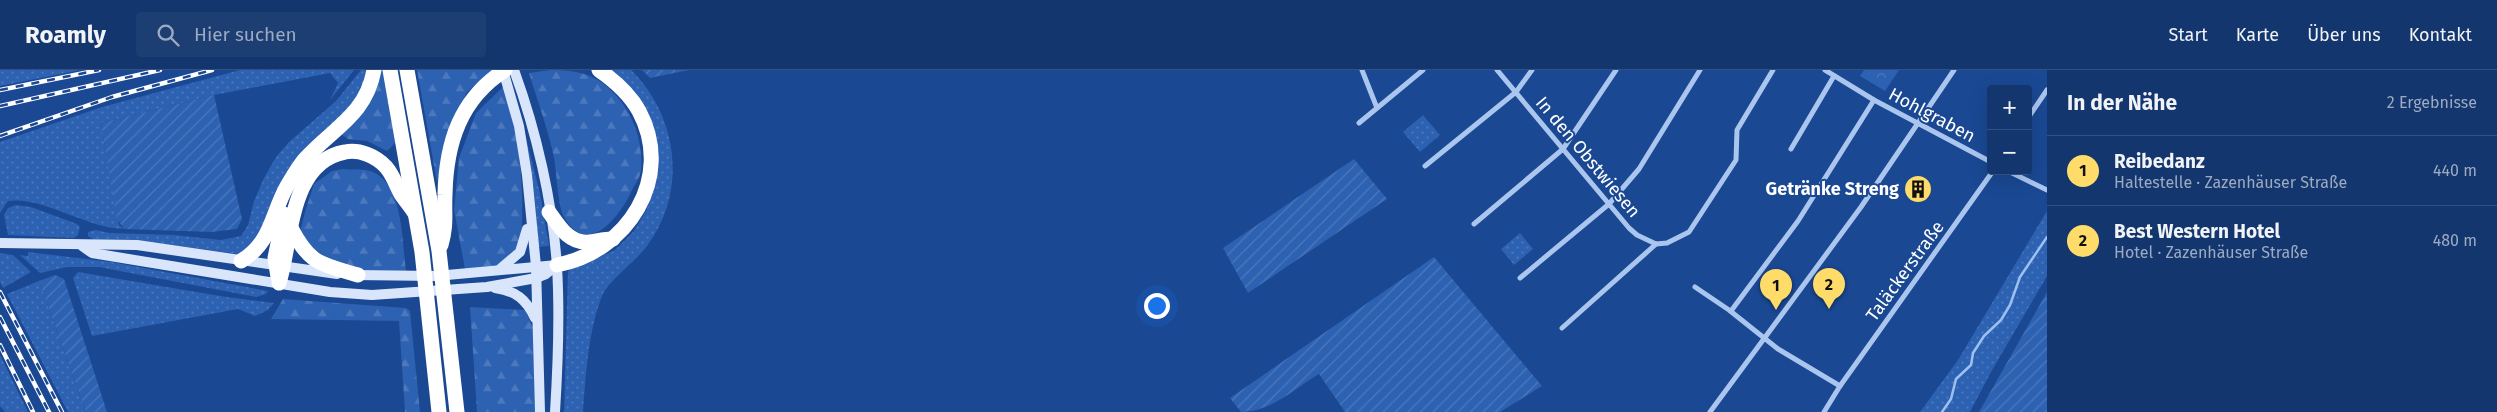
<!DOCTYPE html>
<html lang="de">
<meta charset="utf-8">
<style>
:root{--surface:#14366e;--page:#1d3e73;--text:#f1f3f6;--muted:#9dabc2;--line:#335081;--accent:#ffdc69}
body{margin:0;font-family:"Fira Sans",sans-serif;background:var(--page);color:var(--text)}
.controls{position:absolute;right:15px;top:15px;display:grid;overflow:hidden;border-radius:5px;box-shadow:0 5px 20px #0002}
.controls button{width:45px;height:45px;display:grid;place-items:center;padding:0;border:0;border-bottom:1px solid var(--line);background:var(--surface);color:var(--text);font:25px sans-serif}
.you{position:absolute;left:1156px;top:235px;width:18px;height:18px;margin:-12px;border:4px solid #fff;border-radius:50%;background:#1a73e8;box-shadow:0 0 0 8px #1a73e833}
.badge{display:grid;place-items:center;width:32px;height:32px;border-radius:50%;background:var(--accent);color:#111;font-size:16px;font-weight:700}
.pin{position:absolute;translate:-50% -41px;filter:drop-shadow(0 1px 2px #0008)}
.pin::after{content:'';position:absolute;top:26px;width:18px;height:15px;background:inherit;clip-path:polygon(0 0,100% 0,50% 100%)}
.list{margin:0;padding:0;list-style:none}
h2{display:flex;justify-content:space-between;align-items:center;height:65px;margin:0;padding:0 20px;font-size:21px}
h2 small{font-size:16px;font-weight:400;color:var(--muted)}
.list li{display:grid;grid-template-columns:32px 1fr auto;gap:15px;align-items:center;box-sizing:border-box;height:70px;padding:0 20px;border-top:1px solid var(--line)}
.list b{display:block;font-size:19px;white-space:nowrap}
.list p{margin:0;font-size:16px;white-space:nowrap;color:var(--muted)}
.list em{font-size:16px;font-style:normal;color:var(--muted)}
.icon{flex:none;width:28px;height:28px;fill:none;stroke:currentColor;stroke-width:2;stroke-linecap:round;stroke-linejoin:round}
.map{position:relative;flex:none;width:2047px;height:342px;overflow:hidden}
header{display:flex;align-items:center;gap:30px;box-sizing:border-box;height:70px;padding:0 25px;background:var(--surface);border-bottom:1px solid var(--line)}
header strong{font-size:24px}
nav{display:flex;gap:28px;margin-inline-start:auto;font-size:18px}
.search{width:350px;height:45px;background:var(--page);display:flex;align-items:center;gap:12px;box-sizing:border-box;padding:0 18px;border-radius:5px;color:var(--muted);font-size:19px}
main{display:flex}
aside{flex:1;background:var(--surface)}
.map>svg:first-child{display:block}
</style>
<header>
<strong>Roamly</strong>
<div class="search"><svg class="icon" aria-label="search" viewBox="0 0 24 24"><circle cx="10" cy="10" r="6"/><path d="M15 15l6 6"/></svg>Hier suchen</div>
<nav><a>Start</a><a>Karte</a><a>Über uns</a><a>Kontakt</a></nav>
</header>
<main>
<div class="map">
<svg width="2047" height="342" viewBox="0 0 2047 342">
<defs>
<pattern id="grass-dots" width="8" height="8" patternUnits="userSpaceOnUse" patternTransform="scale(1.25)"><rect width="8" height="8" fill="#2d61b1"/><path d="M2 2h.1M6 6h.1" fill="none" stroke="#4c79bd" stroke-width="1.8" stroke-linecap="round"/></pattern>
<pattern id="forest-firs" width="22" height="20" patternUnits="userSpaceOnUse" patternTransform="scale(1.25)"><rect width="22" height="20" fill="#2d61b1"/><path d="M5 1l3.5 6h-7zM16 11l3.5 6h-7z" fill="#4c79bd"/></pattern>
<pattern id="park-crowns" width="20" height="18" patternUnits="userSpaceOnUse" patternTransform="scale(1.25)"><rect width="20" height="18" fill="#2d61b1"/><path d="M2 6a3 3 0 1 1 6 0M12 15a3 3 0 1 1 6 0" fill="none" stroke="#4c79bd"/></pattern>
<pattern id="garden-furrows" width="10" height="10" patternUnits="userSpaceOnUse" patternTransform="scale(1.25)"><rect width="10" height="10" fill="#2d61b1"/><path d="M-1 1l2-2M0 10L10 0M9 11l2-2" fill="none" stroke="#4c79bd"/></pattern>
</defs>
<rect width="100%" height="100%" fill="#1a4893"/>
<!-- grass -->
<g fill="url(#grass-dots)">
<path d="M 0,0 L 81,0 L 0,16 Z"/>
<path d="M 240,0 L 354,0 L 330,30 L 338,13 L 330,3 L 214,25 L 101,53 L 119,155 L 124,159 C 85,158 43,126 8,131 L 0,143 L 0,72 L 102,37 Z"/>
<path d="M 361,0 L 368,0 L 359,25 L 259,169 L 238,184 L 149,172 L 94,170 L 88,166 L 88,162 L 95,160 L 110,163 L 174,165 L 221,170 L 241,166 L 248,155 L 254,131 L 264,108 L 276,87 L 289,72 L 336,31 Z"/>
<path d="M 608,0 L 631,0 C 678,46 688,121 647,176 C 637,190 607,212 602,226 C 588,262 586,304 583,342 L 564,342 L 568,201 L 615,180 L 634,161 L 647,139 L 659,92 L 653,55 L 633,19 Z"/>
<path d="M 1423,45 L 1440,65 L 1420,82 L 1403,62 Z"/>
<path d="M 521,49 L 540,123 L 549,176 L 538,177 Z"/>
<path d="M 16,135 L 31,137 L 77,154 L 80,157 L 78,165 L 74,168 L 8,165 L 4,145 L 8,138 Z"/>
<path d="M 2047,141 L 2047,206 L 1991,302 L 1970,342 L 1920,342 L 1958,290 Z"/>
<path d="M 1520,163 L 1533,179 L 1514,195 L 1501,179 Z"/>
<path d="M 28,182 L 111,192 L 268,221 L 266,224 L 256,227 L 99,197 L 67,197 L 40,203 L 20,185 L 28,186 Z"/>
<path d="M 0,183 L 13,185 L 31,202 L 3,218 L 0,212 Z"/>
<path d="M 78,202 L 226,227 L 274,233 L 268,240 L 255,246 L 238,239 L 92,266 L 73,208 Z"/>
<path d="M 39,211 L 86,342 L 68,342 L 7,224 Z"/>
<path d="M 0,285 L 28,342 L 5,342 L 0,336 Z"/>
</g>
<!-- forest -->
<g fill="url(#forest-firs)">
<path d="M 382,0 L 384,0 L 397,71 L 387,81 L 367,71 L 348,69 L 341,64 Z"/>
<path d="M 417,0 L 492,0 L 467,22 L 447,70 L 437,112 Z"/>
<path d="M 550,0 C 581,0 600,5 620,30 C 636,51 643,74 641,101 C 640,107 636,113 633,118 C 622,144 588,190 564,147 C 557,135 557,99 553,83 C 547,56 537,30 529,3 Z"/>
<path d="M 505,15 C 520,66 525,122 521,174 L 500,195 L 465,199 L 454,140 L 459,88 L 476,43 Z"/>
<path d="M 343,99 C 350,100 359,99 366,100 C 404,107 402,171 406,201 L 362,202 L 320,190 L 302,167 L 301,158 L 305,142 L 314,114 L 332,101 Z"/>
<path d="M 283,229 L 406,238 L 410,241 L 420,342 L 405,342 L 399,251 L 271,249 Z"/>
<path d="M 470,237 L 525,240 L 533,257 L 535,342 L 477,342 Z"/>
</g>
<!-- park -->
<path fill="url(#park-crowns)" d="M 1864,0 L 1899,0 L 1885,21 L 1860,6 Z"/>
<!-- garden -->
<g fill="url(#garden-furrows)">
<path d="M 642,0 L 689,0 L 650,8 Z"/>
<path d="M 214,25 L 242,149 L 237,159 L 212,162 L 124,159 L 117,149 L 101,53 Z"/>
<path d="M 1354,89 L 1387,129 L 1248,223 L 1223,178 Z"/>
<path d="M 1434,187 L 1542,316 L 1500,342 L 1345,342 L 1319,304 C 1294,319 1271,342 1241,342 L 1230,328 Z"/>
<path d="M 55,205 L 64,209 L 107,342 L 86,342 L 39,211 Z"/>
<path d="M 2047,222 L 2047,342 L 1979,342 Z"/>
</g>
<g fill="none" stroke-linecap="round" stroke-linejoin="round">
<!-- stream -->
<path stroke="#9dc0f2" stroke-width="2.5" d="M 1942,342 L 1951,329 L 1956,309 L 1971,295 L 1973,283 L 1984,266 L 2001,250 L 2010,235 L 2020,207 L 2047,167"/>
<!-- street -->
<g stroke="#aac6ef" stroke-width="5">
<path d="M 1362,0 L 1377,38"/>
<path d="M 1497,0 L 1629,158 L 1637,165 L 1656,174 L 1667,173 L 1689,162 L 1736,90 L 1737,60 L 1773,0"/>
<path d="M 1825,0 L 1874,30 L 1991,92"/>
<path d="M 2028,48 L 2047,20"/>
<path d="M 1359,53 L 1423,0"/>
<path d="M 1791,79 L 1834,6"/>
<path d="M 1425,96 L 1516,22 L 1532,0"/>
<path d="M 2008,101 L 2047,120"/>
<path d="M 1474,154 L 1563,79 L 1616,0"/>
<path d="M 1520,208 L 1609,134 L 1639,99 L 1700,0"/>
<path d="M 1695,217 L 1729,240 L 1778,279 L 1840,316"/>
<path d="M 1731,241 L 1798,151 L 1874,30"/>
<path d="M 1562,258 L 1656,174"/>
<path d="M 1710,342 L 1861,137 L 1954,0"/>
<path d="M 1824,342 L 1840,316 L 1993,101"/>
</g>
<!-- secondary -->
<g stroke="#d8e5fb" stroke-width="10">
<path d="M 503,0 L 519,56 L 527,105 L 536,196 L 540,342"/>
<path d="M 514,0 C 536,60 553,133 557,197 C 560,246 558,294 555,342"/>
<path d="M 0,173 L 137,175 L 337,204"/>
<path d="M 82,176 L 92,183 L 330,222 L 372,225 L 487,217 L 536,208 L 546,204 L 557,195"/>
<path d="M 500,199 L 520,182 L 527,159"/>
<path d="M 354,205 L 436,206 L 557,195"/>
<path d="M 495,218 C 516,221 526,229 535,248"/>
</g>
<!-- highway -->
<g stroke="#fff" stroke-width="15">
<path d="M 390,0 L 422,182 L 439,342"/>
<path d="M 407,0 L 439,181 L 457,342"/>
<path d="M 549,142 C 559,156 569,174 589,172 C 597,171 604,169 613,169"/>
<path d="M 291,158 C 310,195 321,194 358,205"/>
<path d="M 441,175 C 447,153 444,146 445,125 C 446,73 460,29 505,0"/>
<path d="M 241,191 C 271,173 271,146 286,118 C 292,108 298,97 305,89 C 333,58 366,45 374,0"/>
<path d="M 557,195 C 627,182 675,108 639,41 C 629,23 615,11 599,0"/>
<path d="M 278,207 L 275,188 L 284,144"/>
<path d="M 279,213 C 292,171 289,92 345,82 C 359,79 376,86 386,97 C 393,105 396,115 401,124 C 405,130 410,136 414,142"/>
</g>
<!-- rail casing -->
<g stroke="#fff" stroke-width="4.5">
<g id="rail">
<path d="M 0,20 L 99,0"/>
<path d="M 0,36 L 160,0"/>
<path d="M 0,66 L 112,27 L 212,0"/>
<path d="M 0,222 L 62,342"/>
<path d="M 0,247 L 49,342"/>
<path d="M 0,275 L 33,342"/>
</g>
</g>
<!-- rail -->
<use href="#rail" stroke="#1a4893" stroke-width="2.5" stroke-dasharray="8" stroke-linecap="butt"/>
</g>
<!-- icons -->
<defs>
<g id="building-disc" transform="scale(1.4375)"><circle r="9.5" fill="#ffdc69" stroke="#1a4893"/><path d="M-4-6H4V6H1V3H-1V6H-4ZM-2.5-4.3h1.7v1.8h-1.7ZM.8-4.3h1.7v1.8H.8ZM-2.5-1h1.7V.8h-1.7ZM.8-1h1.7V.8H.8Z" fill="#111"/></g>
</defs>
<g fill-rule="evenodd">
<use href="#building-disc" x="1918" y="119"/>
</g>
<g text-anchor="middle" stroke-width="4" stroke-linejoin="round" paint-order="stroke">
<!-- street labels -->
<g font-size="18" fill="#fff" stroke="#1a4893">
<text transform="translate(1932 45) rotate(28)" y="6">Hohlgraben</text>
<text transform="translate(1588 87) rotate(50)" y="6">In den Obstwiesen</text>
<text transform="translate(1905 201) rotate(-54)" y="6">Taläckerstraße</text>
</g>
<!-- poi labels -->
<g font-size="18" font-weight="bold" fill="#fff" stroke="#1a4893" text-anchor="end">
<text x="1899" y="125">Getränke Streng</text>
</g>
</g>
</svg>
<div class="controls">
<button>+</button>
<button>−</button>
</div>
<div class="you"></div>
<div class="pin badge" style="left:1776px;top:240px">1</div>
<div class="pin badge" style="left:1829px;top:239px">2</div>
</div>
<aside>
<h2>In der Nähe<small>2 Ergebnisse</small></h2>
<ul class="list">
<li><span class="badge">1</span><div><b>Reibedanz</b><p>Haltestelle · Zazenhäuser Straße</p></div><em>440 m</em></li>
<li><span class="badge">2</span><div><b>Best Western Hotel</b><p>Hotel · Zazenhäuser Straße</p></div><em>480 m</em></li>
</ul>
</aside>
</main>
